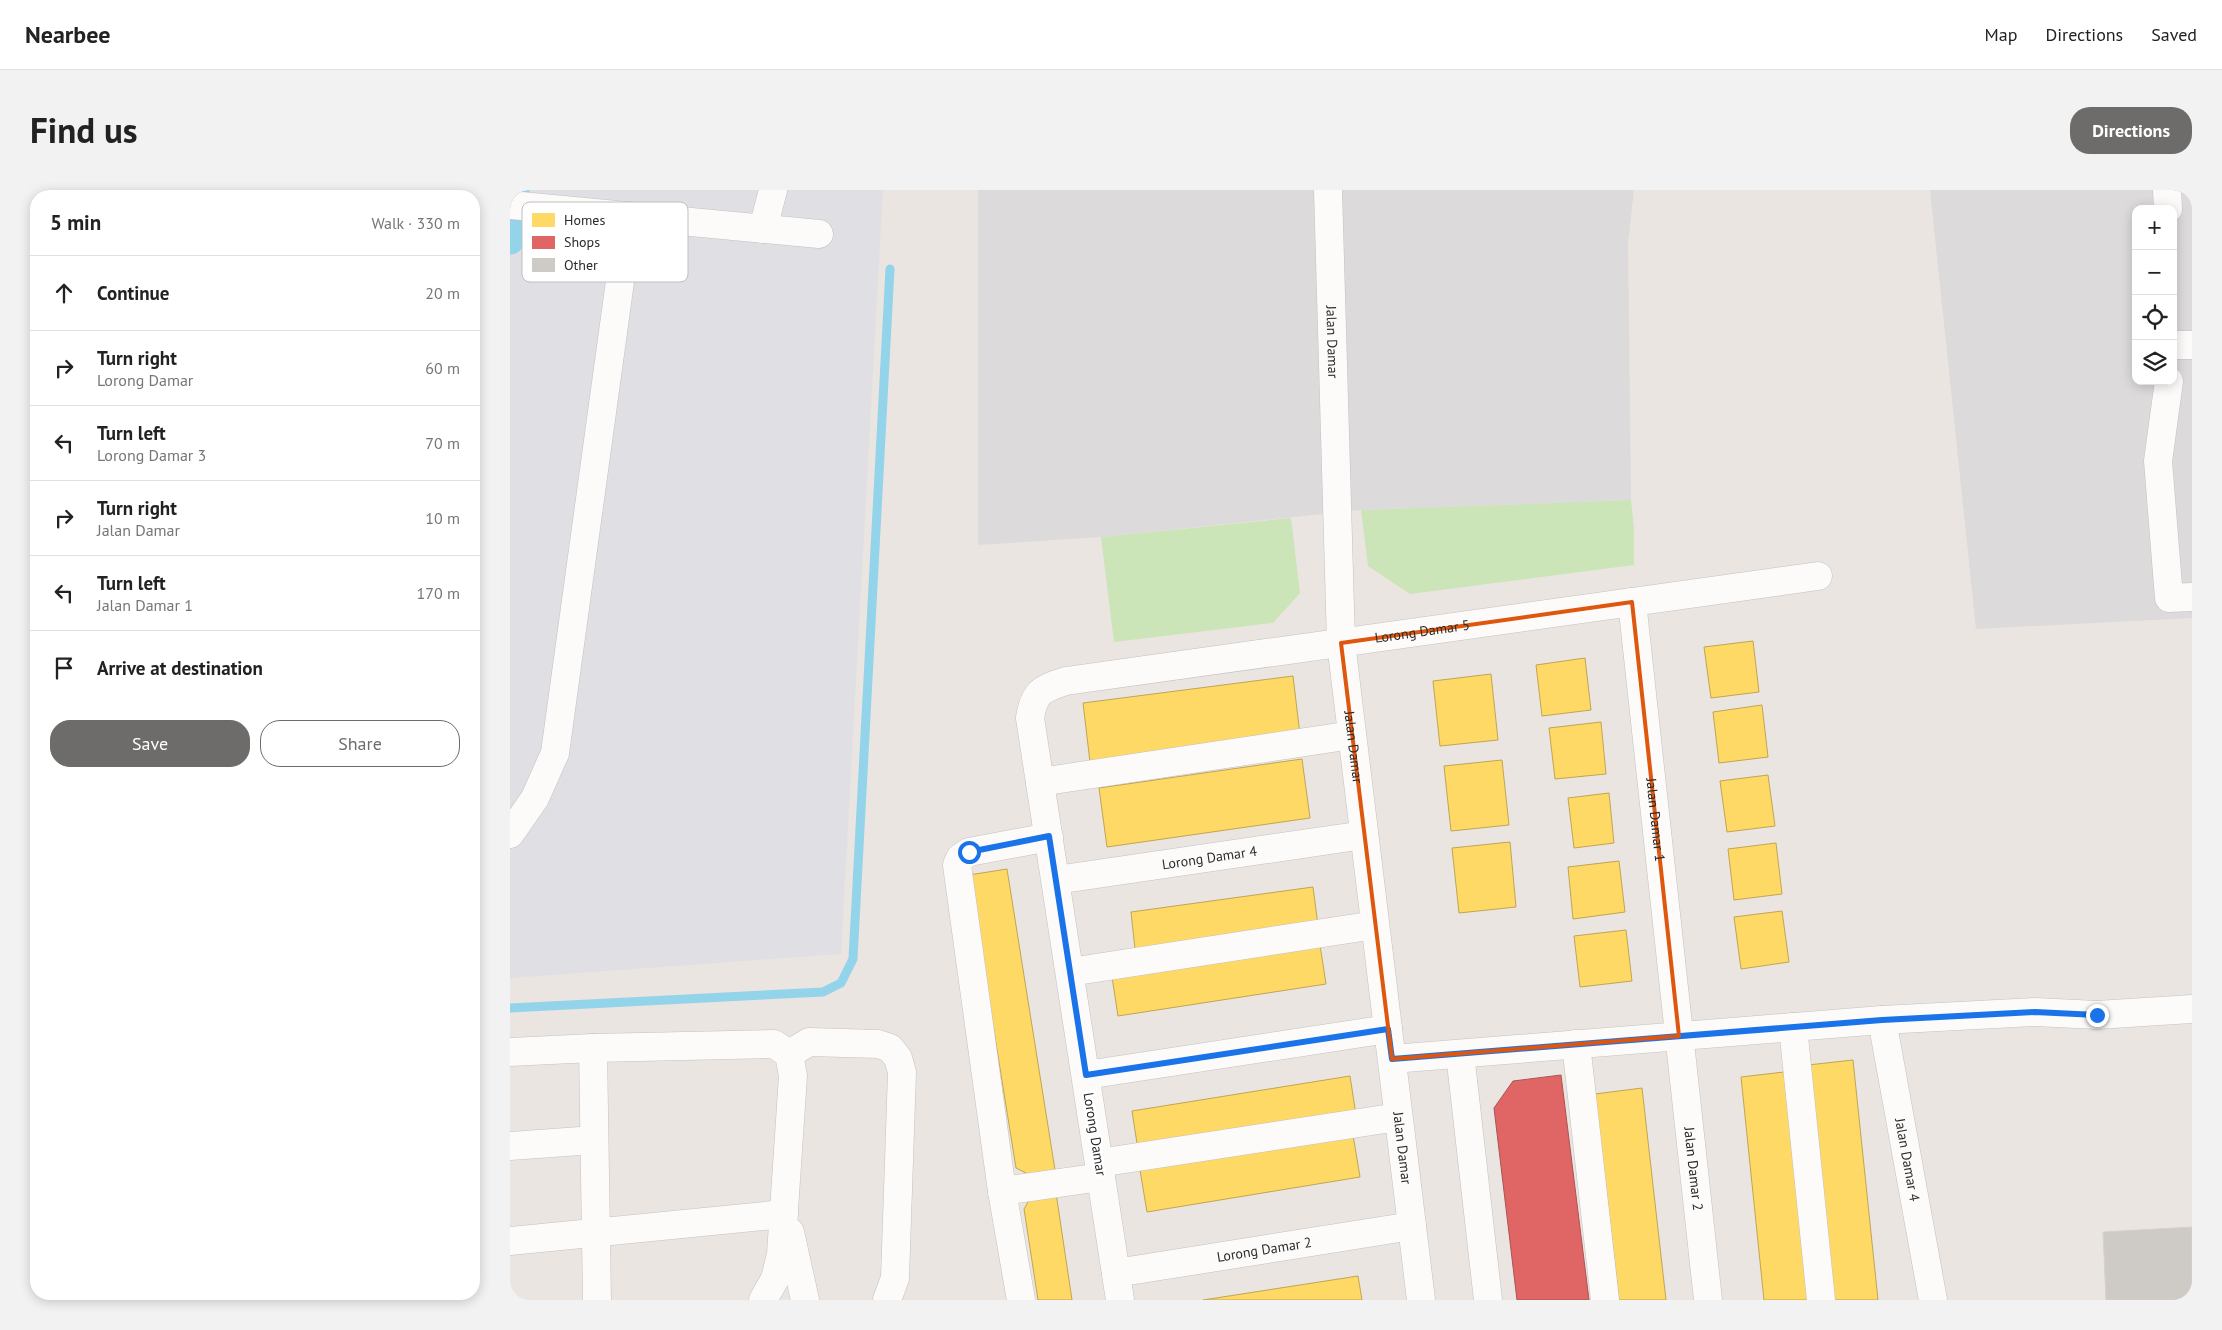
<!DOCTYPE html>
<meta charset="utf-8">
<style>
:root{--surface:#fff;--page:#f2f2f2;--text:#222;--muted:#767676;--line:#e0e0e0;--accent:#6e6c6a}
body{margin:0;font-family:"PT Sans",sans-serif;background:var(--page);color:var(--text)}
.controls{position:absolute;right:15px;top:15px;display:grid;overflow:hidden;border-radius:10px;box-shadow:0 2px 12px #0003}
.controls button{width:45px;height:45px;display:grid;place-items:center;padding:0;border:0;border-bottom:1px solid var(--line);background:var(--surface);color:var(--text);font:25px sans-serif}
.stop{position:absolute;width:15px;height:15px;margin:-11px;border:4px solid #1a73e8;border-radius:50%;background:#fff}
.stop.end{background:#1a73e8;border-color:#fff;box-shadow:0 1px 5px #0008}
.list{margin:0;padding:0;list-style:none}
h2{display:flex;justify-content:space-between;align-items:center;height:65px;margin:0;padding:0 20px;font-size:21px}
h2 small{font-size:16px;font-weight:400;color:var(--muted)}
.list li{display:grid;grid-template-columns:32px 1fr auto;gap:15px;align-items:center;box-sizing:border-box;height:75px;padding:0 20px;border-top:1px solid var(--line)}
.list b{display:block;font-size:19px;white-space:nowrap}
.list p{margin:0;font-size:16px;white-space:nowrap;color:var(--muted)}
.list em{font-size:16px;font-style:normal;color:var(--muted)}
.actions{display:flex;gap:10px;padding:15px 20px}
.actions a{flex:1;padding:11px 0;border:1px solid var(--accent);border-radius:20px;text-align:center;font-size:18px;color:var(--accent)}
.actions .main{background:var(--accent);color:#fff}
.icon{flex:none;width:28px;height:28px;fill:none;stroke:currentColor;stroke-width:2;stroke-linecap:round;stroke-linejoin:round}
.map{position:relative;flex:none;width:1682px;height:1110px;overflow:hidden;border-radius:20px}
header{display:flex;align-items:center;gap:30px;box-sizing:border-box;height:70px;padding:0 25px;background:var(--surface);border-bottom:1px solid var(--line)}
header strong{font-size:24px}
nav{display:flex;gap:28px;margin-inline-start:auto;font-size:18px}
.intro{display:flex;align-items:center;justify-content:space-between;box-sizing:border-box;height:120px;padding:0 30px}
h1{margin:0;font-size:35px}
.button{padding:12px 22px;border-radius:20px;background:var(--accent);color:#fff;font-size:18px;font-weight:700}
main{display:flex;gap:30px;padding:0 30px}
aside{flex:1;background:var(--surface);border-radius:20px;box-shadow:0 2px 12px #0003}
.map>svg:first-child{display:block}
</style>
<header>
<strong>Nearbee</strong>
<nav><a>Map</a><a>Directions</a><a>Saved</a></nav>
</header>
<div class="intro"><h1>Find us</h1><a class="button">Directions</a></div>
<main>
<aside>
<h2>5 min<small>Walk · 330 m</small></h2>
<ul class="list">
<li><svg class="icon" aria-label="ahead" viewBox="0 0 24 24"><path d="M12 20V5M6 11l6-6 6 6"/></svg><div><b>Continue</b></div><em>20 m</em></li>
<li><svg class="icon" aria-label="right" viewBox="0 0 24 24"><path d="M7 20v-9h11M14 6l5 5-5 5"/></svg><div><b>Turn right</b><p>Lorong Damar</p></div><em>60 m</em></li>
<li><svg class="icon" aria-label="left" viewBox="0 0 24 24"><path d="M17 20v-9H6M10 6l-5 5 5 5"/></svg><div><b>Turn left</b><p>Lorong Damar 3</p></div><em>70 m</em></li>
<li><svg class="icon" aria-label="right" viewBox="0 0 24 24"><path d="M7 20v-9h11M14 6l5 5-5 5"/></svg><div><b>Turn right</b><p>Jalan Damar</p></div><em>10 m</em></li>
<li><svg class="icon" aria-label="left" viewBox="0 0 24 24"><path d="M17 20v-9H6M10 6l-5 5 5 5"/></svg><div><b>Turn left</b><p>Jalan Damar 1</p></div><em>170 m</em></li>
<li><svg class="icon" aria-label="arrive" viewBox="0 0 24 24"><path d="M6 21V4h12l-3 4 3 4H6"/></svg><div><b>Arrive at destination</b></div></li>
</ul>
<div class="actions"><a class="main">Save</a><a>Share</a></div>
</aside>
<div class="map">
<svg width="1682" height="1110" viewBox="0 0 1682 1110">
<rect width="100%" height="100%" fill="#eae5e0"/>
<!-- industrial -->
<g fill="#dddadc" fill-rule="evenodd">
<path d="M 468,0 L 1124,0 L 1118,53 L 1121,310 L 851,320 L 591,347 L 468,355 Z"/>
<path d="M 1420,0 L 1682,0 L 1682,428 L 1466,439 ZM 1626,19 L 1663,19 L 1663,191 L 1626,191 Z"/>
</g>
<!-- airport -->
<path fill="#e0dfe3" d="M 0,0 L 373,0 L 331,764 L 0,788 Z"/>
<!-- green -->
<g fill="#cbe4b8">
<path d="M 1121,310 L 1124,339 L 1124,375 L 900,404 L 858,376 L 851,320 Z"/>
<path d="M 781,328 L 790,403 L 763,433 L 604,452 L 591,347 Z"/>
</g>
<!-- homes -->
<g fill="#ffd966" stroke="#bfa554">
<path d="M 1243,451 L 1249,502 L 1201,508 L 1194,457 Z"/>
<path d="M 1075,468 L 1081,520 L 1032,526 L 1026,475 Z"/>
<path d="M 981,484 L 988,550 L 930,556 L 923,491 Z"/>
<path d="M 783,486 L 790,545 L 580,572 L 573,513 Z"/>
<path d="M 1252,515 L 1258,567 L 1209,573 L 1203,522 Z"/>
<path d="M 1091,532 L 1096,584 L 1045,589 L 1039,538 Z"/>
<path d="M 792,569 L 800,628 L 597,657 L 589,598 Z"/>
<path d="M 992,570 L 999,635 L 941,641 L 934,576 Z"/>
<path d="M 1258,585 L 1265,636 L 1217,642 L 1210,591 Z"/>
<path d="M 1099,603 L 1104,653 L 1064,658 L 1058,608 Z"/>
<path d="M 1000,652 L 1006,717 L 949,723 L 942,658 Z"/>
<path d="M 1266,653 L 1272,704 L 1224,710 L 1218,659 Z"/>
<path d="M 1109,671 L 1115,722 L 1063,729 L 1058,677 Z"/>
<path d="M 497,679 L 545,980 L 518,984 L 506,978 L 459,685 Z"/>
<path d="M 803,697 L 808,735 L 625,759 L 621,722 Z"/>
<path d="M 1272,721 L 1279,772 L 1231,779 L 1224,727 Z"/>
<path d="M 1116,740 L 1122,791 L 1070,797 L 1064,746 Z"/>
<path d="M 810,755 L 816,794 L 608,826 L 602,787 Z"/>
<path d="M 1343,870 L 1368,1110 L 1322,1110 L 1298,875 Z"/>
<path d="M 1274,882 L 1298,1110 L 1254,1110 L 1231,887 Z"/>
<path d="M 840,886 L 846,925 L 628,960 L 622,921 Z"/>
<path d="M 1132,898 L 1156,1110 L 1109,1110 L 1085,904 Z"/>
<path d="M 843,945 L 850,987 L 637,1022 L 630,980 Z"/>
<path d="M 546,1003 L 562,1110 L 528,1110 L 514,1019 L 521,1007 Z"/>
<path d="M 848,1086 L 852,1110 L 693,1110 Z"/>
</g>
<!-- shops -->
<path fill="#e06666" stroke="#aa5454" d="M 1051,885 L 1079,1110 L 1007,1110 L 984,918 L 1003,891 Z"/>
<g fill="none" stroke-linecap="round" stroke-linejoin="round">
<!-- stream -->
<path stroke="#93d4eb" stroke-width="9" d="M 0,818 L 313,802 L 331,793 L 343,769 L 380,79"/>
<!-- canal -->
<path stroke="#93d4eb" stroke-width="29" d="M 0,50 L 5,0"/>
</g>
<!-- building -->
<path fill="#cecbc7" stroke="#d4d1cc" d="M 1682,1037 L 1682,1110 L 1596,1110 L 1593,1042 Z"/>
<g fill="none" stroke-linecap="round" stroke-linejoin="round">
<!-- minor casing -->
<g stroke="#c3c1c1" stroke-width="29">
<g id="minor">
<path id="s1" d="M 818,0 L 831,453 L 911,1110"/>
<path d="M 1657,0 L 1658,19"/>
<path d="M 0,15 L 309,44"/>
<path d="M 253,39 L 263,0"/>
<path d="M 1663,155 L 1682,155"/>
<path d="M 1659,191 L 1648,271 L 1659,408 L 1682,407"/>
<path id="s2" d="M 1122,412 L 1198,1110"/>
<path d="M 530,592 L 842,545"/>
<path d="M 0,644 L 25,608 L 45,563 L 119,26"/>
<path id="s3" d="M 546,690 L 854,645"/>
<path d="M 560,782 L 865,735"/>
<path id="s4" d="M 1372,830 L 1423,1110"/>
<path d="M 1283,837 L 1311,1110"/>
<path d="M 1066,854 L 1095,1110"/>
<path d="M 83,858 L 87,1110"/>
<path d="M 0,862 L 83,858 L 264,854 L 279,864 L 283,886 L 271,1064 L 265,1089 L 253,1110"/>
<path d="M 279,864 L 299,852 L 368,854 L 380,858 L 388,868 L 392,882 L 385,1088 L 377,1110"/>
<path d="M 950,864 L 978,1110"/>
<path d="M 882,869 L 1372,830 L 1525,822 L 1587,825 L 1682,819"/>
<path d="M 576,885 L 878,839"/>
<path d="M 0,956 L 84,950"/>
<path d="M 589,973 L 888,927"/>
<path d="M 492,1001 L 591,987"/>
<path d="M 280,1042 L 295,1110"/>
<path d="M 0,1051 L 274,1024"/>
<path id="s5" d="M 606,1083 L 902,1036"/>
<path d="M 511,1110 L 492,1001 L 447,675 L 450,668 L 459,662 L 539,647"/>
<path id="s6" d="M 610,1110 L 520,528 C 524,502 531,499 556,491 L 1308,386"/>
</g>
</g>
<!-- minor -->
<use href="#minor" stroke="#fcfbfa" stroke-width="28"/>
</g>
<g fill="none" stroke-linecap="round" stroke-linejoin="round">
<!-- route -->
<path stroke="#1a73e8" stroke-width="6" d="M 459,662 L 539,646 L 576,885 L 878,839 L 882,869 L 1372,830 L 1525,822 L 1587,825"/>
</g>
<!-- marked area -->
<path fill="none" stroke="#df570e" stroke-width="4" stroke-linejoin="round" d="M 1122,412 L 1169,846 L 882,869 L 831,453 Z"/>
<g text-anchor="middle" stroke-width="5" stroke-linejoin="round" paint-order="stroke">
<!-- street labels -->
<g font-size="14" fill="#2b2b2b" stroke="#fff">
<text dy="5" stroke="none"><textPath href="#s1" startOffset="152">Jalan Damar</textPath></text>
<text dy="5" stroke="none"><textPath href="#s6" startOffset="1005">Lorong Damar 5</textPath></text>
<text dy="5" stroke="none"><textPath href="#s1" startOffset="558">Jalan Damar</textPath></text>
<text dy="5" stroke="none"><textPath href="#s2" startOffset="219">Jalan Damar 1</textPath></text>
<text dy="5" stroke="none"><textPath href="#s3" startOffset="155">Lorong Damar 4</textPath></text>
<text transform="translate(585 944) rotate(81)" y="5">Lorong Damar</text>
<text dy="5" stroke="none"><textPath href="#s1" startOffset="962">Jalan Damar</textPath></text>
<text dy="5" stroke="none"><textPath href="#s4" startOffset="142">Jalan Damar 4</textPath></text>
<text dy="5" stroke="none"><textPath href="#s2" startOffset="570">Jalan Damar 2</textPath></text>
<text dy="5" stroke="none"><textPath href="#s5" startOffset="150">Lorong Damar 2</textPath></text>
</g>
</g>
<!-- legend -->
<rect x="12" y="12" width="166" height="80" rx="8" fill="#fff" stroke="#bfbfbf" stroke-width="1"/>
<rect x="22" y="23" width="23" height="14" fill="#ffd966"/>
<rect x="22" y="46" width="23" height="13" fill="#e06666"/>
<rect x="22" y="68" width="23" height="14" fill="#cecbc7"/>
<g font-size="14" fill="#2b2b2b">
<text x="54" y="35">Homes</text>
<text x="54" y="57">Shops</text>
<text x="54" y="80">Other</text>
</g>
</svg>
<div class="controls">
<button>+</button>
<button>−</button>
<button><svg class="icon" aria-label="locate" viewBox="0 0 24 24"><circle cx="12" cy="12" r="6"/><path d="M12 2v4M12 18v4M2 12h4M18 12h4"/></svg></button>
<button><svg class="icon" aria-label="layers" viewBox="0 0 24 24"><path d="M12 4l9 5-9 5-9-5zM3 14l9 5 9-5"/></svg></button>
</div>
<div class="stop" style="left:459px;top:662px"></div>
<div class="stop end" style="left:1587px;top:825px"></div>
</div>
</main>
